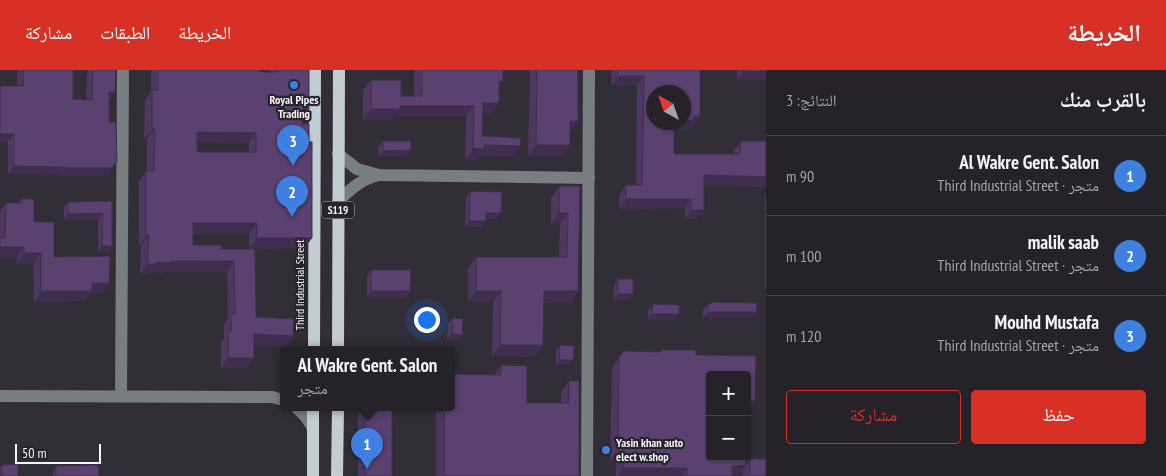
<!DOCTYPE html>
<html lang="ar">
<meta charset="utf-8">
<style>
:root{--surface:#262229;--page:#322f35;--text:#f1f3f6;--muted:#a4a4a8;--line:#423f46;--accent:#d93025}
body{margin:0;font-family:"PT Sans Narrow","Noto Naskh Arabic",sans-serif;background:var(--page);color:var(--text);direction:rtl}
.controls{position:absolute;right:15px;bottom:15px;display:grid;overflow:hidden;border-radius:5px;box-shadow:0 1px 4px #0004}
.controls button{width:45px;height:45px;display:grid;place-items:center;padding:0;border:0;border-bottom:1px solid var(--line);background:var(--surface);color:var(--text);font:25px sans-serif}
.compass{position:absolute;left:646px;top:15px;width:45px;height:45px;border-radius:50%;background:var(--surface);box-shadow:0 1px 4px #0004;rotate:320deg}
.scale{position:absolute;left:15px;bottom:12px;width:86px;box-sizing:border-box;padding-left:5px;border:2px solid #f6f3f9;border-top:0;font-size:14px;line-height:18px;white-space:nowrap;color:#f6f3f9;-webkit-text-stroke:4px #28242d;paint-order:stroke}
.you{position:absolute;left:426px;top:249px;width:18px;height:18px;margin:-12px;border:4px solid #fff;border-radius:50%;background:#1a73e8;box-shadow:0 0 0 8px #1a73e833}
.badge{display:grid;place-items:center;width:32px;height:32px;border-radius:50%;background:var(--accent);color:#fff;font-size:16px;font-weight:700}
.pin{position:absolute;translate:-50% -41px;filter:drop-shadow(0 1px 2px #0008)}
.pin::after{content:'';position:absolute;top:26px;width:18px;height:15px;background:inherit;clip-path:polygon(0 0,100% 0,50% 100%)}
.popup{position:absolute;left:280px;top:276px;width:175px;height:65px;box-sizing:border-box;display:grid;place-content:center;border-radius:5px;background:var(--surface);filter:drop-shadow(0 1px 4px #0005);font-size:16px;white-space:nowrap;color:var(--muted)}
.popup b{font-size:19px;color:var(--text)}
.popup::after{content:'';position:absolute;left:50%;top:100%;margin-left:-10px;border:10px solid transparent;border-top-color:var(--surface)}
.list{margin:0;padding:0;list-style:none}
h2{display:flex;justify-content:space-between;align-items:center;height:65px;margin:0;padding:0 20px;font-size:21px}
h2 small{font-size:16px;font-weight:400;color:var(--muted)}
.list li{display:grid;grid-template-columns:32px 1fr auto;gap:15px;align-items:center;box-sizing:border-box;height:80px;padding:0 20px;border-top:1px solid var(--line)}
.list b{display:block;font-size:19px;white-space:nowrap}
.list p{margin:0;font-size:16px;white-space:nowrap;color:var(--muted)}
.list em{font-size:16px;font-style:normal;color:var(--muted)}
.actions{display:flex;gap:10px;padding:15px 20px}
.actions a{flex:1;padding:11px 0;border:1px solid var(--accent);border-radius:5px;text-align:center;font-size:18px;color:var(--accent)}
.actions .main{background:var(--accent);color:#fff}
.map{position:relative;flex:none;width:766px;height:406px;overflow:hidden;direction:ltr}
header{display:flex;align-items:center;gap:30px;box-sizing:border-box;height:70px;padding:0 25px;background:var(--accent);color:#fff}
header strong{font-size:24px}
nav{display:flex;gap:28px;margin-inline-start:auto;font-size:18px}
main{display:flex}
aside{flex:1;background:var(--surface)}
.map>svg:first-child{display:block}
</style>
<header>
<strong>الخريطة</strong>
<nav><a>الخريطة</a><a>الطبقات</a><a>مشاركة</a></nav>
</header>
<main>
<aside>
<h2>بالقرب منك<small>النتائج: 3</small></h2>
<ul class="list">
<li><span class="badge" style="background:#3f7fe0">1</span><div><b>Al Wakre Gent. Salon</b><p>متجر · Third Industrial Street</p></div><em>90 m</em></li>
<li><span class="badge" style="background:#3f7fe0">2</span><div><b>malik saab</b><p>متجر · Third Industrial Street</p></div><em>100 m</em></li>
<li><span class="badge" style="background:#3f7fe0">3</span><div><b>Mouhd Mustafa</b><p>متجر · Third Industrial Street</p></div><em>120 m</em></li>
</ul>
<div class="actions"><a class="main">حفظ</a><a>مشاركة</a></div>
</aside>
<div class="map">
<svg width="766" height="406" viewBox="0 0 766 406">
<rect width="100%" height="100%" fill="#322e37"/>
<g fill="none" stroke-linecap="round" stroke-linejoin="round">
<!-- minor -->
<g stroke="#797e81" stroke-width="12">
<path d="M 338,84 L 357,99 L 379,105 L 589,108"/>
<path d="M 338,131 C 351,119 361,109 379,105"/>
<path d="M 0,326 L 272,327 L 283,330"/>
<path d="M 121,326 L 123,0"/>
<path d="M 297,338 L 306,347 L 313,358"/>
<path d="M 587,406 L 589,0"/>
</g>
<!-- major -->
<g stroke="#c1ccd3" stroke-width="12">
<path d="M 314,280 L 315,0"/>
<path d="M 338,280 L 339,0"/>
<path d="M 313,406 L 313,338"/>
<path d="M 337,406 L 338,338"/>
</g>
</g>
<!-- wall -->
<g fill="#4d3860" fill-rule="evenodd">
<path d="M 19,0 L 73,0 L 73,29 L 86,30 L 87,3 L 89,0 L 116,0 L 109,30 L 109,52 L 117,92 L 106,106 L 60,106 L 60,105 L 8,104 L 8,72 L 0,72 L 0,16 L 17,16 L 17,3 Z"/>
<path d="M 151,0 L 260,0 L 260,2 L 269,2 L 269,0 L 309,0 L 309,39 L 302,49 L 305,178 L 249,179 L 249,163 L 193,164 L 193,175 L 221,179 L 255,179 L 256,247 L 293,266 L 286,277 L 254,275 L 247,298 L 221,298 L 221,272 L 224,268 L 224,254 L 228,249 L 227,202 L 165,202 L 164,203 L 150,202 L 149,204 L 140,204 L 141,176 L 139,176 L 139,111 L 147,101 L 147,69 L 144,69 L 145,30 L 151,21 ZM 197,72 L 249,73 L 249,82 L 197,82 Z"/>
<path d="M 414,0 L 503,0 L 499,17 L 499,33 L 491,44 L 483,44 L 482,66 L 512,87 L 479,86 L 476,90 L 465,89 L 466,47 L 395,47 L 393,50 L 363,50 L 363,20 L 371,10 L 401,26 L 414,26 Z"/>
<path d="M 530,0 L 578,0 L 578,51 L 570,62 L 570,75 L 562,86 L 528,86 Z"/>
<path d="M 611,0 L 700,0 L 700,46 L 693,55 L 690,55 L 687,60 L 674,60 L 674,84 L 734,84 L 734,80 L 741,71 L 766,71 L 766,117 L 704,115 L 697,149 L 685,149 L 685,138 L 620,139 L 619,125 L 626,115 L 636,115 L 637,15 L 612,16 Z"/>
<path d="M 737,0 L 766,0 L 737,10 Z"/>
<path d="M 383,71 L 406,87 L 379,87 L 378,77 Z"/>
<path d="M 559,116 L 580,116 L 578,221 L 570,233 L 544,233 L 535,287 L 492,286 L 493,232 L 468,232 L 468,198 L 476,187 L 559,187 L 560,154 L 551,154 L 551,128 Z"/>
<path d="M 470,121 L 497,149 L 486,149 L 482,157 L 465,157 L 466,127 Z"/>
<path d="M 766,125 L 766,219 L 765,219 L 765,126 Z"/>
<path d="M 21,129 L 54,187 L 109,213 L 102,224 L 90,224 L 84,231 L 34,232 L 33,194 L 16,194 L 17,188 L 0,188 L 0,141 L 6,133 L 18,133 Z"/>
<path d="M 112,131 L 112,176 L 108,182 L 98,182 L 98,150 L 64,150 L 64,138 L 68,132 Z"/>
<path d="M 371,200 L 410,221 L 405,228 L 367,227 L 367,206 Z"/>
<path d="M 618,209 L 628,230 L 613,230 L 614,216 Z"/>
<path d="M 711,232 L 752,248 L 703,248 L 703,240 L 708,234 L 710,234 Z"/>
<path d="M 653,234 L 674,250 L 648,250 L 648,241 Z"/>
<path d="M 453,248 L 458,271 L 447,270 L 448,254 Z"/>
<path d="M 560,275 L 570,295 L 556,295 L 556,280 Z"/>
<path d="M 661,280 L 696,280 L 696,285 L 756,286 L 755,331 L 748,342 L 747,305 L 710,305 L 710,387 L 745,387 L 746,395 L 738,405 L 616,406 L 616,391 L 610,391 L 612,298 L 624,281 L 660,282 Z"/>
<path d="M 501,295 L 527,333 L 561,333 L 561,322 L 569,311 L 579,406 L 436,406 L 436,338 L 451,338 L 452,304 L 495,305 Z"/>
<path d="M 361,338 L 392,338 L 392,406 L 358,406 L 358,343 Z"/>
<path d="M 750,389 L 766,406 L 742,406 L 742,401 Z"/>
<path d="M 2,395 L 18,406 L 0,406 L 0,397 Z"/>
<path d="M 56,396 L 99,406 L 53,406 L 53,401 Z"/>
</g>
<!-- shaded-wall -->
<g fill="#3f2e4e">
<path d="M 766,1 L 766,9 L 737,10 L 743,2 Z"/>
<path d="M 618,6 L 644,6 L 637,15 L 612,16 Z"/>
<path d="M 109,22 L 115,22 L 109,30 Z"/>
<path d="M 483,33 L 499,33 L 491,44 L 475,44 Z"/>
<path d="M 400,36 L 474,36 L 466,47 L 395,47 L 393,50 L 363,50 L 371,39 Z"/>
<path d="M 302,39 L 309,39 L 301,49 Z"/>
<path d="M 694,46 L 700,46 L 693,55 L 690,55 L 687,60 L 667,60 L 673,52 L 684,52 L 684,51 Z"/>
<path d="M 570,51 L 578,51 L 570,62 L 562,62 Z"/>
<path d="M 152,59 L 155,59 L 147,69 L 144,69 Z"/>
<path d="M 198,62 L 256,63 L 249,73 L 191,72 Z"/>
<path d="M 0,64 L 14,64 L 8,72 L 0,72 Z"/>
<path d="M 484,75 L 520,76 L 512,87 L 479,86 L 476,90 L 465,89 L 473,78 Z"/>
<path d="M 536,75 L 570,75 L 562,86 L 528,86 Z"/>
<path d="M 411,80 L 406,87 L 379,87 L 383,81 Z"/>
<path d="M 117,92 L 106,106 L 60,106 L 65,98 Z"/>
<path d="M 14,96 L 65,97 L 60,105 L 8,104 Z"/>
<path d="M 704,105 L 766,107 L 766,117 L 697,115 Z"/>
<path d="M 626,129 L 691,129 L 685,138 L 620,139 Z"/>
<path d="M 691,140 L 704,140 L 697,149 L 685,149 Z"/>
<path d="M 103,143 L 98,150 L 64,150 L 68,144 Z"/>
<path d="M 486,143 L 501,143 L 497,149 L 482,149 Z"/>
<path d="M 559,143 L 568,143 L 560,154 L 551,154 Z"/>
<path d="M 469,151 L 486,151 L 482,157 L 465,157 Z"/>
<path d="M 193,153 L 257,153 L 249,163 L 186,164 Z"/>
<path d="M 146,165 L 149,165 L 141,176 L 139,176 Z"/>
<path d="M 257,168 L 312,168 L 305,178 L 249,179 Z"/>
<path d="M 102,176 L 112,176 L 108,182 L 98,182 Z"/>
<path d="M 0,177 L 24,177 L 17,188 L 0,188 Z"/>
<path d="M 24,183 L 41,183 L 33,194 L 16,194 Z"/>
<path d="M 234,191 L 227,202 L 165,202 L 164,203 L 150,202 L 149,204 L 140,204 L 147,194 L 156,192 Z"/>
<path d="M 92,213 L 109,213 L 102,224 L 90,224 L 84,231 L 34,232 L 41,221 Z"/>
<path d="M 371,221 L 410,221 L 405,228 L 367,227 Z"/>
<path d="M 476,221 L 501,221 L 493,232 L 468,232 Z"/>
<path d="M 544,221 L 578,221 L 570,233 L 536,233 Z"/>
<path d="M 618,224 L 633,224 L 628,230 L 613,230 Z"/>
<path d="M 708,242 L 757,242 L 752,248 L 703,248 Z"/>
<path d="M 652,244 L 679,244 L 674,250 L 648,250 Z"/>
<path d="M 254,264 L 293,266 L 286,277 L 247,275 Z"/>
<path d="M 452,264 L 462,265 L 458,271 L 447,270 Z"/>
<path d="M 500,275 L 543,275 L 535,287 L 492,286 Z"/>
<path d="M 228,288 L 254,288 L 247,298 L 221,298 Z"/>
<path d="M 559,290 L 573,290 L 570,295 L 556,295 Z"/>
<path d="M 747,331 L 755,331 L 748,342 L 747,342 Z"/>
<path d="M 618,381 L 624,381 L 616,391 L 610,391 Z"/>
<path d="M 746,395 L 738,405 L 731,406 L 732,396 Z"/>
<path d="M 623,398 L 687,398 L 681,406 L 618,406 Z"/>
</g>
<!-- building -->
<g fill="#5a4170" stroke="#3f2e4e" fill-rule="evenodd">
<path d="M 23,0 L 73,0 L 73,29 L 92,30 L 93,0 L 116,0 L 115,22 L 109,22 L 109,52 L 116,52 L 117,92 L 111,98 L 65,98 L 65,97 L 14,96 L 14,64 L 0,64 L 0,16 L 23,16 Z"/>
<path d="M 158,0 L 260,0 L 260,2 L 277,2 L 277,0 L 309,0 L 309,39 L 302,39 L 302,54 L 309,54 L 309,72 L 312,72 L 312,168 L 257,168 L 257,153 L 193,153 L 193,175 L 221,175 L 221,179 L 255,179 L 256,247 L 294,249 L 293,266 L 254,264 L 254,288 L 228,288 L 228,261 L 231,261 L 231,244 L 235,244 L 234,191 L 171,191 L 171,193 L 156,192 L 156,194 L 147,194 L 149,165 L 146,165 L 146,101 L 154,101 L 155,59 L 152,59 L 152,20 L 158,20 ZM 198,62 L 256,63 L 256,82 L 197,82 L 197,63 Z"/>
<path d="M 422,0 L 503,0 L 503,11 L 499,11 L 499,33 L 483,33 L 482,66 L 521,68 L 520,76 L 484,75 L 484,79 L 473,78 L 474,36 L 400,36 L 400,39 L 371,39 L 371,10 L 401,10 L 401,26 L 422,26 Z"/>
<path d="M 537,0 L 578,0 L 578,51 L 570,51 L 570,75 L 536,75 Z"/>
<path d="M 618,0 L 700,0 L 700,46 L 694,46 L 693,50 L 684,51 L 684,22 L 654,22 L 654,52 L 674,52 L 674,84 L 740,84 L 741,71 L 766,71 L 766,107 L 704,105 L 704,140 L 691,140 L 691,129 L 626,129 L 626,115 L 642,115 L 644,6 L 618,6 Z"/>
<path d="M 743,0 L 766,0 L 766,1 L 743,2 Z"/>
<path d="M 383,71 L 411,71 L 411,80 L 383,81 Z"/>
<path d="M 559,116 L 580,116 L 578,221 L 544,221 L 543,275 L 500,275 L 501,221 L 476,221 L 476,187 L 567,187 L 568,143 L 559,143 Z"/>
<path d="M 470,121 L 502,122 L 501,143 L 486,143 L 486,151 L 469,151 Z"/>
<path d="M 21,129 L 34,129 L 34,152 L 54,152 L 54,187 L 110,186 L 109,213 L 92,213 L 92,221 L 41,221 L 41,183 L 24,183 L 24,177 L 0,177 L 0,168 L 5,168 L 6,133 L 21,133 Z"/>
<path d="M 112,131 L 112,176 L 102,176 L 103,143 L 68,144 L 68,132 Z"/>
<path d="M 371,200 L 411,200 L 410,221 L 371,221 Z"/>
<rect x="618" y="209" width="15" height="15"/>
<path d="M 711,232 L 756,233 L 757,242 L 708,242 L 708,234 L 711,234 Z"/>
<path d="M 653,234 L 679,235 L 679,244 L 652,244 Z"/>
<path d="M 453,248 L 463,249 L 462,265 L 452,264 Z"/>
<path d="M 560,275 L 574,276 L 573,290 L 559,290 Z"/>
<path d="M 661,280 L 696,280 L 696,285 L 756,286 L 755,331 L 747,331 L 747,305 L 710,305 L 710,387 L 745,387 L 746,395 L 732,396 L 732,406 L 687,406 L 687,398 L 623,398 L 624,381 L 618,381 L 619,287 L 624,281 L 661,282 Z"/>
<path d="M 451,292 L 453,292 L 452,304 L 501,305 L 501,295 L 527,296 L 527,333 L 569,333 L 569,311 L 579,311 L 579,406 L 444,406 L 444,338 L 451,338 Z"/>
<rect x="365" y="338" width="27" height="68"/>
<rect x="750" y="389" width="16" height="17"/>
<path d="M 18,394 L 18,406 L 2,406 L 2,395 Z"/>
<path d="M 98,395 L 99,406 L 56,406 L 56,396 Z"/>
</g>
<!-- markers -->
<g fill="#3f7fe0" stroke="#28242d" stroke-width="2">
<circle cx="294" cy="15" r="5"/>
<circle cx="606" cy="380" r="5"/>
</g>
<g text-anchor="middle" stroke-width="4.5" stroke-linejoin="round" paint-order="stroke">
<!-- shield labels -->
<rect fill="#28242d" stroke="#b8b5bc" stroke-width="1" x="322" y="131.5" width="32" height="17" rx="4"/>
<g font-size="11" font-weight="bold" fill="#f6f3f9">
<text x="338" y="144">S119</text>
</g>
<!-- poi labels -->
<g font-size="12" font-weight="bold" fill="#f6f3f9" stroke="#28242d">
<text x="294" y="34">Royal Pipes<tspan x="294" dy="14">Trading</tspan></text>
<text x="616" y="377" text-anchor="start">Yasin khan auto<tspan x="616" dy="14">elect w.shop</tspan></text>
</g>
<!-- street labels -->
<g font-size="12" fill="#f6f3f9" stroke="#28242d">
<text transform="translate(300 215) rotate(-90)" y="4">Third Industrial Street</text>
</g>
</g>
</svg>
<div class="controls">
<button>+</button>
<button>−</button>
</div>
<svg class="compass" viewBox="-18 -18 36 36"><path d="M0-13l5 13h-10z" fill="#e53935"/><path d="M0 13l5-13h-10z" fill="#a4a4a8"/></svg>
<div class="scale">50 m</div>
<div class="you"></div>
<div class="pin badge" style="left:367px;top:399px;background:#3f7fe0">1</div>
<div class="popup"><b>Al Wakre Gent. Salon</b>متجر</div>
<div class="pin badge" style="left:292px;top:147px;background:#3f7fe0">2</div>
<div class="pin badge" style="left:293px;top:96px;background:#3f7fe0">3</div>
</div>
</main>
